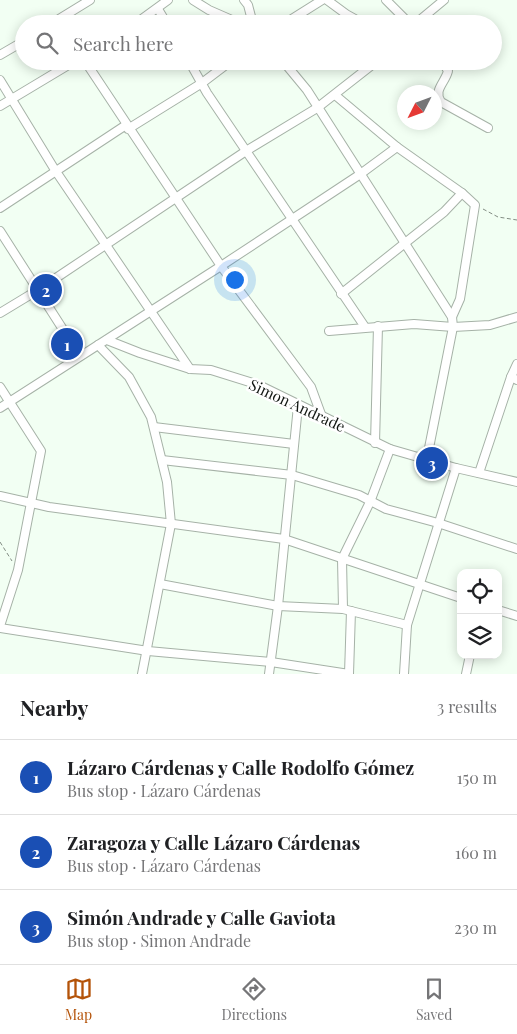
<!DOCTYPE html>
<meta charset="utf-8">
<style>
:root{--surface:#fff;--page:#f2f2f2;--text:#202124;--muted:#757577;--line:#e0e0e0;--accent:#b45309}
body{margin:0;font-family:"Playfair Display",serif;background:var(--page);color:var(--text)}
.controls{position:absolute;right:15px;bottom:15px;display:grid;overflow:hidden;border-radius:10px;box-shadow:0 2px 12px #0003}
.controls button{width:45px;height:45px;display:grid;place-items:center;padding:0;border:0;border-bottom:1px solid var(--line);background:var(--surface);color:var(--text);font:25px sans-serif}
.compass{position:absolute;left:397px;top:85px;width:45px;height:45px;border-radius:50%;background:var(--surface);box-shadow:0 2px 12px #0003;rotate:228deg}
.you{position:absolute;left:234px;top:279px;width:18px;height:18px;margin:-12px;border:4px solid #fff;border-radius:50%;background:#1a73e8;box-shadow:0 0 0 8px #1a73e833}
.badge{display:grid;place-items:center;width:32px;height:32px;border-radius:50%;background:var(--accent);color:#fff;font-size:16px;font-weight:700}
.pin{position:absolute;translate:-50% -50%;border:2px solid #fff;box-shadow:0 1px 5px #0006}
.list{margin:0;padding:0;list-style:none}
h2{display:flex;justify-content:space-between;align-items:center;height:65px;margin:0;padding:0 20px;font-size:21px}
h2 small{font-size:16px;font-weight:400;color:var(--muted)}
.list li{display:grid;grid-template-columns:32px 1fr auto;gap:15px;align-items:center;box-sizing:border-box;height:75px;padding:0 20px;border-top:1px solid var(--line)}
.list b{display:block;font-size:19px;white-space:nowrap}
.list p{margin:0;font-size:16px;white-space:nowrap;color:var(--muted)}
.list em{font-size:16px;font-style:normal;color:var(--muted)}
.icon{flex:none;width:28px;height:28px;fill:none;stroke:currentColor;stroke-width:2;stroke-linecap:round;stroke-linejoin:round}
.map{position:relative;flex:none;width:517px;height:674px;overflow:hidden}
.search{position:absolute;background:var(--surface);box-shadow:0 2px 12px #0003;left:15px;right:15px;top:15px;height:55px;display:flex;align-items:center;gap:12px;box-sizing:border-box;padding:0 18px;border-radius:28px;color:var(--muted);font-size:19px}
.sheet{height:290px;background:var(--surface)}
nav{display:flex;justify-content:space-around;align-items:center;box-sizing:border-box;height:70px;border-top:1px solid var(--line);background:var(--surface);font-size:14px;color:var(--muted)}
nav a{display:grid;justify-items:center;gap:2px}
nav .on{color:var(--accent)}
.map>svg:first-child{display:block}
</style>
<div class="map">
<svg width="517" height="674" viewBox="0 0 517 674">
<rect width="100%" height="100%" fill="#f2fff3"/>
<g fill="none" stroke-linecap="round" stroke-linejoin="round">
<!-- street casing -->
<g stroke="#a6b2a7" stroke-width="10">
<g id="street">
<path d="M 193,0 L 209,10 L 241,24"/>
<path d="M 244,0 L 248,5 L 253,24"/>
<path d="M 327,0 L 346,14 L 364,24"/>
<path d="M 386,0 L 410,24"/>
<path d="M 158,9 L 167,24"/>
<path d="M 51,24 L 90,0"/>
<path d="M 135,24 L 168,0"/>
<path d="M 284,24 L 322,0"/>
<path d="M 415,24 L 444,0"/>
<path d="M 0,55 L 24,41"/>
<path d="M 85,61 L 221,266 L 311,387 L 322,417"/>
<path d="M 189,61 L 207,93 L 365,327"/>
<path d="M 283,61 L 307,90 L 452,317 L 453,327 L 427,458"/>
<path d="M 442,61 L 448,71 C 445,83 433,90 441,102 L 488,128"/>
<path d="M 0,80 L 55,170 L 190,369"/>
<path d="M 335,95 L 397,147 L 462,193 L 475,205 L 460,299 L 452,317"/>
<path d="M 0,106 L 75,61"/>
<path d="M 128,129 L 202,83 L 231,61"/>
<path d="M 0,208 L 126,125"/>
<path d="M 0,231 L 80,356"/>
<path d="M 341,294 L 444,212 L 462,193"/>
<path d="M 0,313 L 38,290 L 246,151 L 317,108 L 377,61"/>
<path d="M 329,331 L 414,324 L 453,327 L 490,325 L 517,317"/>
<path d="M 107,340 L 140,353 L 190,369 L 211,370 L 259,385 L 390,449 L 456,468 L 517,482"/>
<path d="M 98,345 L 129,377 L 151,417 L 167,482 L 171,524 L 142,674"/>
<path d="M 511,377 L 517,364"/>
<path d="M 0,387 L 41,451 L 18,570 L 0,626"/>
<path d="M 0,408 L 221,266 L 359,175 L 397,147"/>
<path d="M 154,427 L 294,444"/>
<path d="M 375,443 L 378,326"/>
<path d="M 162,460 L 292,475 L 359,495 L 386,509 L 438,523 L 517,549"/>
<path d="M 479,473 L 511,377 L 517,380"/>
<path d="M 0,496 L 49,507 L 284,539 L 461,598"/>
<path d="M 160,584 L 278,606 L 343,609 L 407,625"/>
<path d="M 343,609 L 342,559 L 370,502 L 390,449"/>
<path d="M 498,610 L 517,616"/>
<path d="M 0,628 L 148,651 L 271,662 L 349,674"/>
<path d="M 269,674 L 278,606 L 298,406"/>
<path d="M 349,674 L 351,611"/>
<path d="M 404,674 L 407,625 L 456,468"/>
<path d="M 466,674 L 470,655"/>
</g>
</g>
<!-- path -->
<g stroke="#838d84" stroke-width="1" stroke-dasharray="4 2.5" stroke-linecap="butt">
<path d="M 483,209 L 498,217 L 517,220"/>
<path d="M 0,542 L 12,561"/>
</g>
<!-- street -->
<use href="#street" stroke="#fff" stroke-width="8"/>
</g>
<g text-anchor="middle" stroke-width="5" stroke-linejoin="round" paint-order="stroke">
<!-- street labels -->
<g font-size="15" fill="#101511" stroke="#fff">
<text transform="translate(297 406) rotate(25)" y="5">Simon Andrade</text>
</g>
</g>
</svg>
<div class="controls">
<button><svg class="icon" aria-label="locate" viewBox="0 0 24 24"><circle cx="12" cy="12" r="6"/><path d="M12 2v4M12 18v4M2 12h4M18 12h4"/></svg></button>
<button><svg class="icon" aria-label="layers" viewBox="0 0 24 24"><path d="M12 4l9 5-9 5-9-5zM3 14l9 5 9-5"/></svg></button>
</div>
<svg class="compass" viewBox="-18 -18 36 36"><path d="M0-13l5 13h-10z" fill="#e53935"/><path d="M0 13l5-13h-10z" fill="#757577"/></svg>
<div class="you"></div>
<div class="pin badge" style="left:67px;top:344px;background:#1a4fb4">1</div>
<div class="pin badge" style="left:46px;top:290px;background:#1a4fb4">2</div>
<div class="pin badge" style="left:432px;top:463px;background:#1a4fb4">3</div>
<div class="search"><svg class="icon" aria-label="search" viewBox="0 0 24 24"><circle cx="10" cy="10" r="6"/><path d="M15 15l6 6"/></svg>Search here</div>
</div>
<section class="sheet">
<h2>Nearby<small>3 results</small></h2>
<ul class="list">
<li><span class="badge" style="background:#1a4fb4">1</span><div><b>Lázaro Cárdenas y Calle Rodolfo Gómez</b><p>Bus stop · Lázaro Cárdenas</p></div><em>150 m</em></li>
<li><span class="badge" style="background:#1a4fb4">2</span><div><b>Zaragoza y Calle Lázaro Cárdenas</b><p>Bus stop · Lázaro Cárdenas</p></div><em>160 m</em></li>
<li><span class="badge" style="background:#1a4fb4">3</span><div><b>Simón Andrade y Calle Gaviota</b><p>Bus stop · Simon Andrade</p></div><em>230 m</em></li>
</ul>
</section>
<nav>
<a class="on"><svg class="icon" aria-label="map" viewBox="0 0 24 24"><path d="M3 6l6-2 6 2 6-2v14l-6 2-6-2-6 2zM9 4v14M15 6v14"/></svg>Map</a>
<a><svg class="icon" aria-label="directions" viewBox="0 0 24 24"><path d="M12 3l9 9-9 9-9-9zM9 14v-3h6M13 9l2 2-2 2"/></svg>Directions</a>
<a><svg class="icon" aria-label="saved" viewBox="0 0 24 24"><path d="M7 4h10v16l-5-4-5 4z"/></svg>Saved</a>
</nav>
